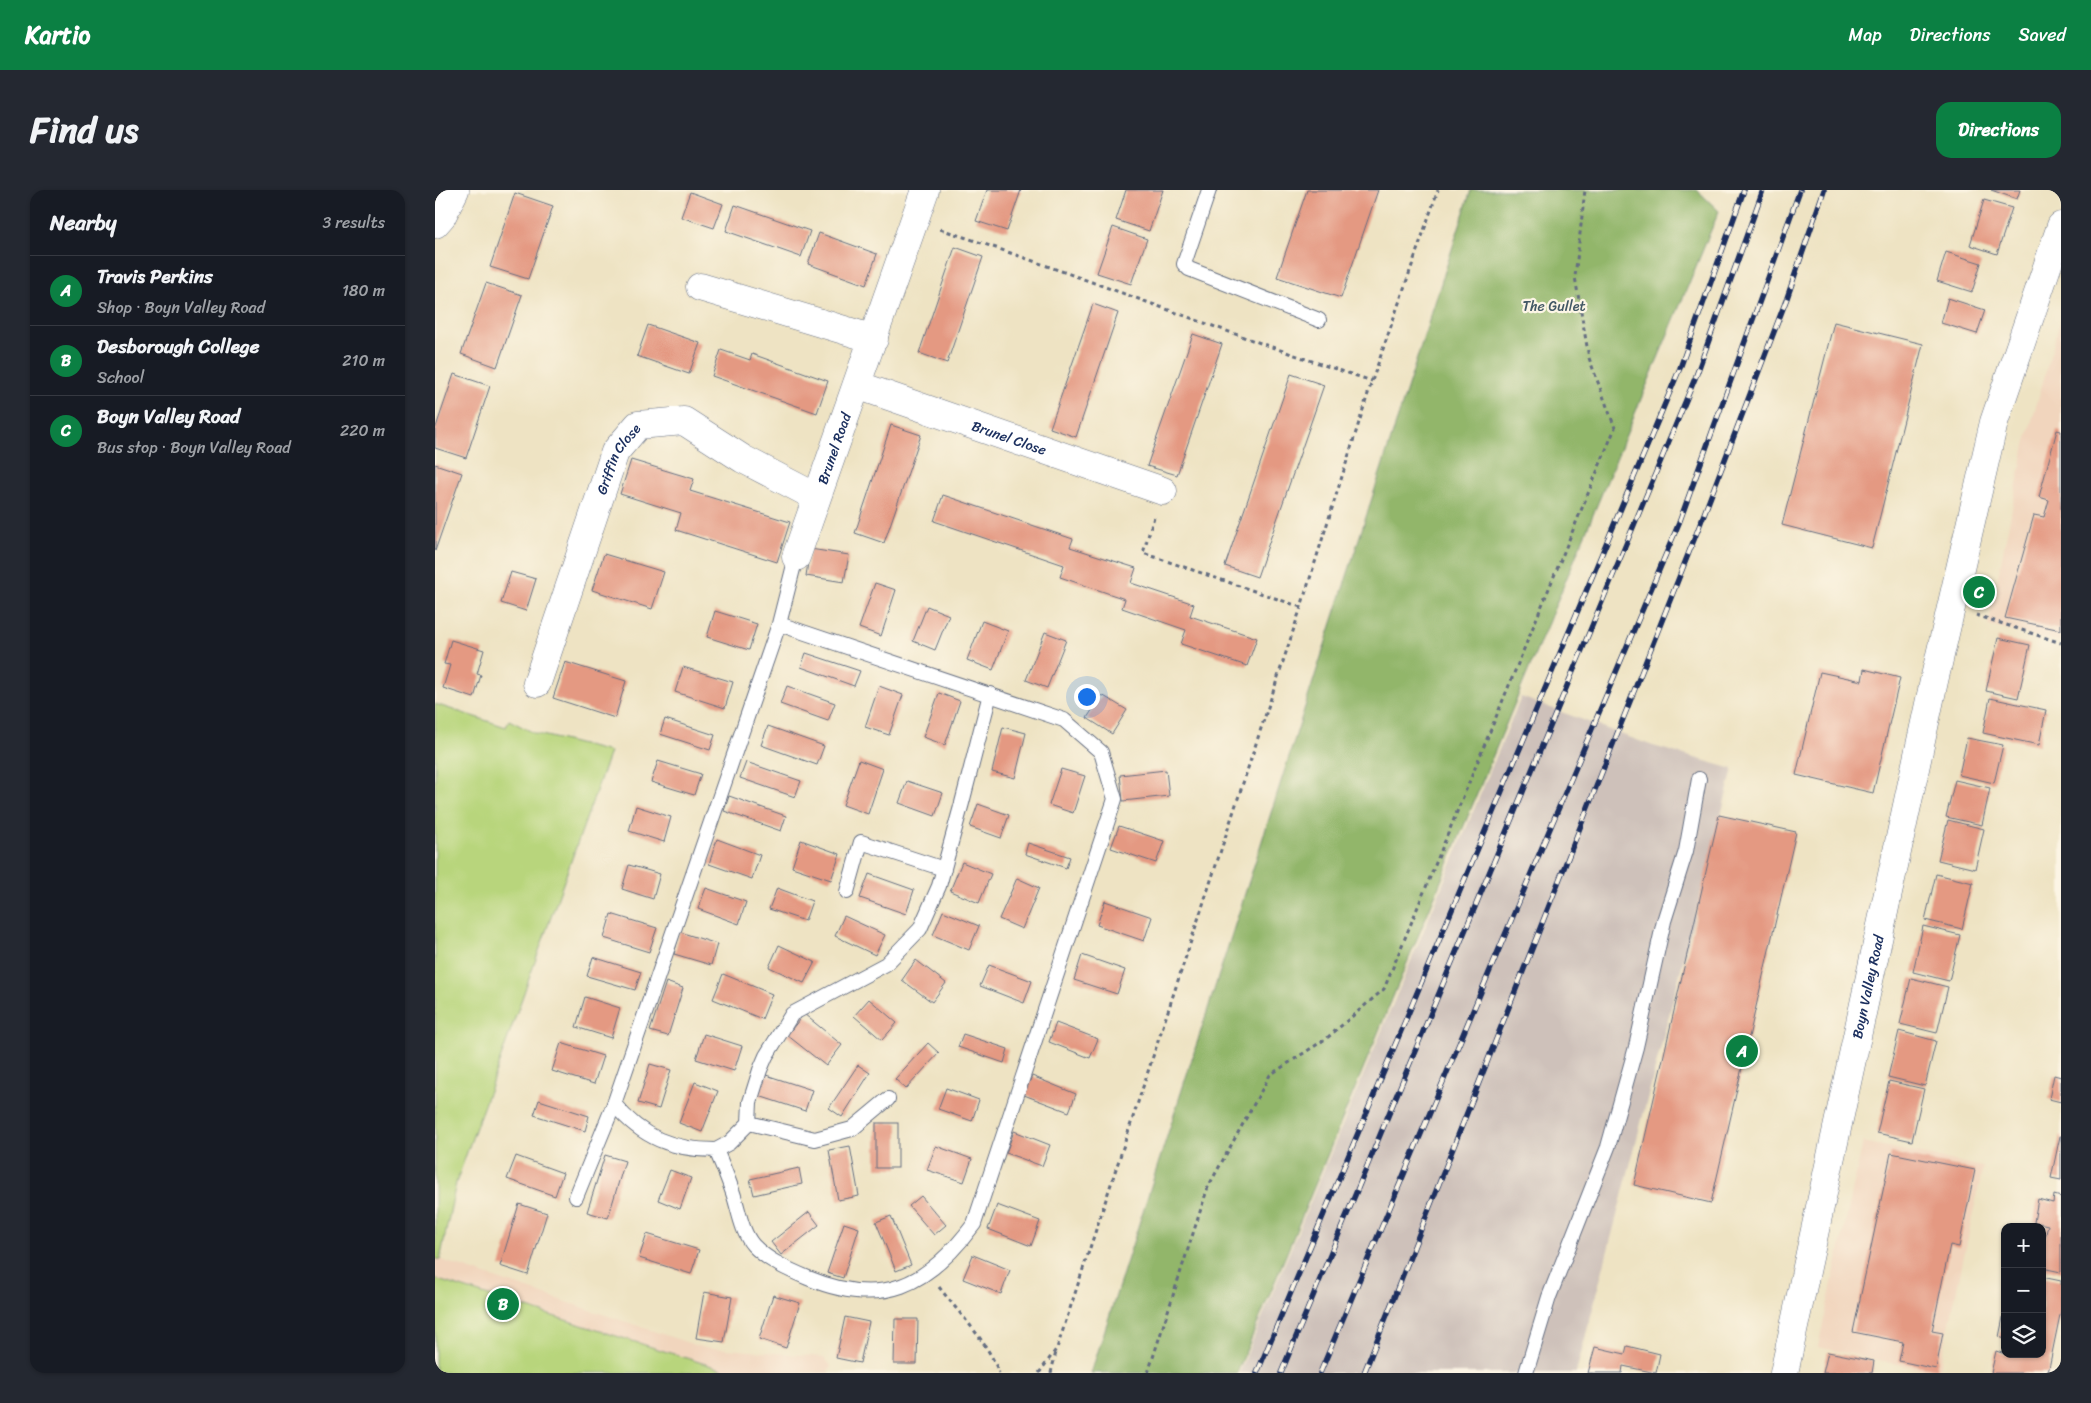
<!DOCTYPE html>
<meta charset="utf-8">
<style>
:root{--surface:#171b24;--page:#242831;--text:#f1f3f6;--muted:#9ea1a6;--line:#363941;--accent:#0b8043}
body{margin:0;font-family:Sriracha,sans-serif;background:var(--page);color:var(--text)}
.controls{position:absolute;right:15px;bottom:15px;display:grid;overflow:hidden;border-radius:10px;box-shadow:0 1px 4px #0004}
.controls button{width:45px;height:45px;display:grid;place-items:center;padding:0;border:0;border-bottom:1px solid var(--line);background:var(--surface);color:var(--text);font:25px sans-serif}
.you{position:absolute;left:651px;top:506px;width:18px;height:18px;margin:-12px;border:4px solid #fff;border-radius:50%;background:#1a73e8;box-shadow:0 0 0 8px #1a73e833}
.badge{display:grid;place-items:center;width:32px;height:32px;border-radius:50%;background:var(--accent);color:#fff;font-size:16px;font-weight:700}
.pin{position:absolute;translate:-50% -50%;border:2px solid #fff;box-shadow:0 1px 5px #0006}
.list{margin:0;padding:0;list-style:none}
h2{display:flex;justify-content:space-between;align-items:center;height:65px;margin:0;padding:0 20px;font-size:21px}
h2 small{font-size:16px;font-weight:400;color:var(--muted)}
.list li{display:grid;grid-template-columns:32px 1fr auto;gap:15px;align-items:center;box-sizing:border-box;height:70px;padding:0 20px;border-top:1px solid var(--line)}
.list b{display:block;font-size:19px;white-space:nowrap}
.list p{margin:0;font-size:16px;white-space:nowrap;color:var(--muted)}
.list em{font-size:16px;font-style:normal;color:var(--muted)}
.icon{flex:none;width:28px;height:28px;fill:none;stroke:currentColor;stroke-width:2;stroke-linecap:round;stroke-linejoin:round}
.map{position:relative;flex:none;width:1626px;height:1183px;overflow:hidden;border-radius:15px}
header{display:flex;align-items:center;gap:30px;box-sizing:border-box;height:70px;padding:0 25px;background:var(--accent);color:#fff}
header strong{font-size:24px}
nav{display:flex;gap:28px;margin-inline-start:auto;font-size:18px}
.intro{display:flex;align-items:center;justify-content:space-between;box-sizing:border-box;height:120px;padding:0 30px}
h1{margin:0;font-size:35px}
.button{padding:12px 22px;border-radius:15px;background:var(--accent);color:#fff;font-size:18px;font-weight:700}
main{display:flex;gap:30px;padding:0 30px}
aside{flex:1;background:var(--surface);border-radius:15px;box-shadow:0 1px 4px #0004}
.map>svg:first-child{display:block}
</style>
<header>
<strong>Kartio</strong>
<nav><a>Map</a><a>Directions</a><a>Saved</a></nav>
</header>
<div class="intro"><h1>Find us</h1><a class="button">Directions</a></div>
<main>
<aside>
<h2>Nearby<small>3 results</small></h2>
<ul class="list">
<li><span class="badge">A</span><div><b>Travis Perkins</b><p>Shop · Boyn Valley Road</p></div><em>180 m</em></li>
<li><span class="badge">B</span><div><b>Desborough College</b><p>School</p></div><em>210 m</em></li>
<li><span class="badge">C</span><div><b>Boyn Valley Road</b><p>Bus stop · Boyn Valley Road</p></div><em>220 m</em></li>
</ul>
</aside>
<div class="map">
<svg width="1626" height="1183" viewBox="0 0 1626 1183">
<rect width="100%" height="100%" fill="#fcf5e5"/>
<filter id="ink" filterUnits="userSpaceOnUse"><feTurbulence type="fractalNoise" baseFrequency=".02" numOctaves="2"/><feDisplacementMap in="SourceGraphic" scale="10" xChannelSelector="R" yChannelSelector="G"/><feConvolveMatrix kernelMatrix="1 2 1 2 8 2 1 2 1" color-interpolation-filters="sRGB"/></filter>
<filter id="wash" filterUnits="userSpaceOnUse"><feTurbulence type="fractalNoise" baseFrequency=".0096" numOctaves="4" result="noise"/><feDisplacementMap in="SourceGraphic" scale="20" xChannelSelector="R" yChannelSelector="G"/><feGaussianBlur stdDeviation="1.12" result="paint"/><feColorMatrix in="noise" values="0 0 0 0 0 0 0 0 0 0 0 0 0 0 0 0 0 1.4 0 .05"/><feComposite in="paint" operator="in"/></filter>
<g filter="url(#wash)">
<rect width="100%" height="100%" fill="#eee3c3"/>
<!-- built -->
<g fill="#f1d5bd">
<path d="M 1626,128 L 1626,452 L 1553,436 L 1590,255 Z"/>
<path d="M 1428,952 L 1548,977 L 1504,1183 L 1383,1157 Z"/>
<path d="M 0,1068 L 266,1157 L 389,1167 L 396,1176 L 393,1183 L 0,1183 Z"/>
</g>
<!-- industrial -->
<path fill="#cec1ba" d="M 1086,507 L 1218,556 L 1298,579 L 1141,1183 L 804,1183 Z"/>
<!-- green -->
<g fill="#b8d57b" stroke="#6a826c">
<path d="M 0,514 L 71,537 L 74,530 L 99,543 L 175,562 L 21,993 L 5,1070 L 0,1068 Z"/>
<path d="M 0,1089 L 299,1183 L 0,1183 Z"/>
</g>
<!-- forest -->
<path fill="#92b66b" stroke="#567264" d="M 1036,0 L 1262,0 L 1284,21 L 802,1183 L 656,1183 Z"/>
<g id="blocks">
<!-- building -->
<g fill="#e49982">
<path d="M 552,0 L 586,0 L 572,41 L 541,31 Z"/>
<path d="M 691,0 L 728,0 L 714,41 L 681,30 Z"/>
<path d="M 872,0 L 943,0 L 906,108 L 842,87 Z"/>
<path d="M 1556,0 L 1585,0 L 1582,9 Z"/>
<path d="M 255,2 L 288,14 L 279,38 L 246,27 Z"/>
<path d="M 80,3 L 118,16 L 93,89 L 55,77 Z"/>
<path d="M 1549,10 L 1577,18 L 1562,64 L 1535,55 Z"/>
<path d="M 300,15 L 375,41 L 366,67 L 291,41 Z"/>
<path d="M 678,37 L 712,49 L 696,94 L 662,83 Z"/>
<path d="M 384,43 L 442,64 L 431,95 L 373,74 Z"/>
<path d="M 520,57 L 548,67 L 512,173 L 484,163 Z"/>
<path d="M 1511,62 L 1546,73 L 1537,102 L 1502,91 Z"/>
<path d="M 51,93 L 87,105 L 62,177 L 26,164 Z"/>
<path d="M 1513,108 L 1550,120 L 1542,144 L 1506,133 Z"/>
<path d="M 658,114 L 683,123 L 641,247 L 615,238 Z"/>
<path d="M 1399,132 L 1488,154 L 1437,358 L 1347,335 Z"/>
<path d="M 213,135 L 265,153 L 254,184 L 202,166 Z"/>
<path d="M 758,144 L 787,154 L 742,285 L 712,276 Z"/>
<path d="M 286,160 L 315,170 L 317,164 L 393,191 L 382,223 L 277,186 Z"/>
<path d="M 19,184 L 55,196 L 31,268 L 0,258 L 0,240 Z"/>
<path d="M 856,184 L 889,195 L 822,387 L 790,376 Z"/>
<path d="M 456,235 L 486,245 L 449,353 L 420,343 Z"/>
<path d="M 1622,240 L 1626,241 L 1626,440 L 1570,428 L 1599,325 L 1609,327 L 1614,310 L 1604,307 Z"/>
<path d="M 196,270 L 259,289 L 255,301 L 355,332 L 342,372 L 241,340 L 246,323 L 185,304 Z"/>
<path d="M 0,274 L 27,283 L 0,361 Z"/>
<path d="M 508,305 L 638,349 L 635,357 L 701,378 L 696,393 L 759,414 L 755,426 L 822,448 L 812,476 L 746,454 L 751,440 L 687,418 L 690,409 L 625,387 L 629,375 L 499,331 Z"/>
<path d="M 375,359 L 414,365 L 409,392 L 371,386 Z"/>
<path d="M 169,364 L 229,382 L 217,419 L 157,400 Z"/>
<path d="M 76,382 L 101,389 L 91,421 L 66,413 Z"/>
<path d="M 440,393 L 461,400 L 446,446 L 424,438 Z"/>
<path d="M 492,416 L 514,425 L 500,460 L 478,451 Z"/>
<path d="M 280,421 L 322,434 L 314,460 L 272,447 Z"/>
<path d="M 547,431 L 573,441 L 558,480 L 532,470 Z"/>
<path d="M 610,442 L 631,450 L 612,498 L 591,490 Z"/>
<path d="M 1563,448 L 1595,455 L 1583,508 L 1551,501 Z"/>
<path d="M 16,450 L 49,460 L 42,484 L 46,485 L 39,508 L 8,498 L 15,475 L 9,474 Z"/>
<path d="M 371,463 L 425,481 L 419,496 L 366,477 Z"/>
<path d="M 130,472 L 191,491 L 180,528 L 118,508 Z"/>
<path d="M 248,477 L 298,492 L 290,518 L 240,502 Z"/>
<path d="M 1429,479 L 1465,488 L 1438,603 L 1361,585 L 1385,482 L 1427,491 Z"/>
<path d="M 352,496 L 400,513 L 393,531 L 345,514 Z"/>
<path d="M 444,496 L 468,505 L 454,545 L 430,537 Z"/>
<path d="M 504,503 L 525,511 L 510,555 L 488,547 Z"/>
<path d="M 667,505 L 692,520 L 677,544 L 652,528 Z"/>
<path d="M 1555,508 L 1611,520 L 1604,555 L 1548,543 Z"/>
<path d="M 230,529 L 280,545 L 275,560 L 225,544 Z"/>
<path d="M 333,536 L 389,556 L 382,575 L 326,555 Z"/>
<path d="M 568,537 L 591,543 L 580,588 L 557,582 Z"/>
<path d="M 1532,548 L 1568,555 L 1559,593 L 1524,585 Z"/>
<path d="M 424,570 L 448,579 L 433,624 L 408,615 Z"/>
<path d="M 223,571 L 266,584 L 259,605 L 216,592 Z"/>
<path d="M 311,572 L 366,591 L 360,607 L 305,588 Z"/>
<path d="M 626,579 L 650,586 L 638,623 L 614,615 Z"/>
<path d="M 731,580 L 734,606 L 688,611 L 685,585 Z"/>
<path d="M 1520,590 L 1555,598 L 1547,635 L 1511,627 Z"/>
<path d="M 472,591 L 508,603 L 500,626 L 464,613 Z"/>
<path d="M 294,606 L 351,626 L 346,641 L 289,621 Z"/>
<path d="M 543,614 L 574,625 L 566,648 L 535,637 Z"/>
<path d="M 201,616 L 236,627 L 229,652 L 194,641 Z"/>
<path d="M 1284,625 L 1361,642 L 1276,1013 L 1199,995 Z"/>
<path d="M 1513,630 L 1549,639 L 1540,679 L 1503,670 Z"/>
<path d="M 684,636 L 729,651 L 721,673 L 676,658 Z"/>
<path d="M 282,649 L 325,665 L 317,689 L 274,674 Z"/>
<path d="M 366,650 L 405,664 L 396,690 L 357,677 Z"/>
<path d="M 593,653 L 635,667 L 631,678 L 590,664 Z"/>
<path d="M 527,672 L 556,684 L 544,713 L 515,701 Z"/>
<path d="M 194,675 L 225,684 L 218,709 L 187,699 Z"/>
<path d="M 434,684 L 479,700 L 471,724 L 425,708 Z"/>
<path d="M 1501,684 L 1538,693 L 1527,739 L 1490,730 Z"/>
<path d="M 582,688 L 604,698 L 587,739 L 564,729 Z"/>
<path d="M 271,698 L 311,712 L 304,734 L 263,719 Z"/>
<path d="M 342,698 L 377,711 L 370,731 L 334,719 Z"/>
<path d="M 670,711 L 717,727 L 709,751 L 662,735 Z"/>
<path d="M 508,721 L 544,736 L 534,760 L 498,745 Z"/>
<path d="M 176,724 L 222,738 L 214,762 L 169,748 Z"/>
<path d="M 409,726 L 450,745 L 440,765 L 400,746 Z"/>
<path d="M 1488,736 L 1525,745 L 1514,791 L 1478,782 Z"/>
<path d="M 245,742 L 282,754 L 276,775 L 239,764 Z"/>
<path d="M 344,755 L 380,772 L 369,793 L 334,777 Z"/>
<path d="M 647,765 L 690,780 L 682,804 L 639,790 Z"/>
<path d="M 158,767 L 206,782 L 200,800 L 152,786 Z"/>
<path d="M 481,770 L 511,793 L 497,812 L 467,790 Z"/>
<path d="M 554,775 L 597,791 L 589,813 L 545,796 Z"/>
<path d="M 288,784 L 337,804 L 327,829 L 278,809 Z"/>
<path d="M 1476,788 L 1513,797 L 1502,843 L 1465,834 Z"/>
<path d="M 231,792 L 248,798 L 233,846 L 215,841 Z"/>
<path d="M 150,807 L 185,818 L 176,848 L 141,837 Z"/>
<path d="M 434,809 L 462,833 L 447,850 L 419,826 Z"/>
<path d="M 369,824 L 407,855 L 391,876 L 352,845 Z"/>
<path d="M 621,833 L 663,849 L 655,868 L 614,852 Z"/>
<path d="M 1464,841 L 1501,851 L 1490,896 L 1453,887 Z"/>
<path d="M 269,844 L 307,856 L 299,881 L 261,869 Z"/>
<path d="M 528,844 L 573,859 L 569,873 L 523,857 Z"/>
<path d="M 126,853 L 168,866 L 159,894 L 117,881 Z"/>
<path d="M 493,853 L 504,863 L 471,899 L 460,889 Z"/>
<path d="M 215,874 L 236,880 L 224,919 L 203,913 Z"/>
<path d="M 423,875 L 435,883 L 407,927 L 394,918 Z"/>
<path d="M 331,885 L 377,900 L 370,921 L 324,906 Z"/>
<path d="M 1619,885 L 1626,887 L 1626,912 L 1614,909 Z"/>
<path d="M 597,886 L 641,904 L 634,922 L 589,905 Z"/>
<path d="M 1454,891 L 1489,899 L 1477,951 L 1442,943 Z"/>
<path d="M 260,892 L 283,901 L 267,942 L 244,933 Z"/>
<path d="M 511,898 L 544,910 L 537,931 L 503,919 Z"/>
<path d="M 104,910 L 154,926 L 150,941 L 99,925 Z"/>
<rect x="441" y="933" width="22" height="45"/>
<path d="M 579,941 L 615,955 L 607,976 L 571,963 Z"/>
<path d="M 1625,946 L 1626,946 L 1626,990 L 1616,988 Z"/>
<path d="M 415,956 L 424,1006 L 403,1010 L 394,960 Z"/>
<path d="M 501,956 L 537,969 L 529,992 L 492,980 Z"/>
<path d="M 1456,963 L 1540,980 L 1524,1057 L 1515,1055 L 1497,1141 L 1508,1143 L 1501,1179 L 1464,1171 L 1468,1152 L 1418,1142 Z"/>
<path d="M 170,965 L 190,971 L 173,1028 L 152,1022 Z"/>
<path d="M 81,966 L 128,983 L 120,1006 L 72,989 Z"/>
<path d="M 364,978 L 367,994 L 319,1005 L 315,989 Z"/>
<path d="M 235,980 L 256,988 L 245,1019 L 223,1010 Z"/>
<path d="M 1619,1005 L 1626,1007 L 1626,1082 L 1607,1078 L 1607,1047 L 1610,1048 L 1613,1035 L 1599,1032 L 1603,1009 L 1618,1013 Z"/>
<path d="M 486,1006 L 511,1035 L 499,1045 L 474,1016 Z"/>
<path d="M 84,1014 L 112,1023 L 93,1085 L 65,1076 Z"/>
<path d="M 562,1015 L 605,1031 L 596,1056 L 553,1039 Z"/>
<path d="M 374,1022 L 384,1035 L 346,1065 L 336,1052 Z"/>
<path d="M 456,1026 L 476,1075 L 461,1081 L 441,1032 Z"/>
<path d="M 409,1033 L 424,1038 L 408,1088 L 392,1083 Z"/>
<path d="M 212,1044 L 264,1060 L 256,1084 L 204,1068 Z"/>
<path d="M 538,1065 L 575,1080 L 566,1104 L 528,1089 Z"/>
<path d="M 1607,1087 L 1626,1091 L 1626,1120 L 1613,1183 L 1556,1183 L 1561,1161 L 1570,1164 L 1607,1164 Z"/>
<path d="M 269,1102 L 297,1107 L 289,1152 L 261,1148 Z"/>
<path d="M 338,1105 L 365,1113 L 351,1158 L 324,1149 Z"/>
<path d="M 1569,1123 L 1570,1123 L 1570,1149 L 1564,1147 Z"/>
<path d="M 410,1127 L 434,1132 L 425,1173 L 401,1168 Z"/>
<path d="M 460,1129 L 483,1129 L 482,1174 L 459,1174 Z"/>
<path d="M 1192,1156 L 1225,1164 L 1221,1183 L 1188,1176 L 1187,1183 L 1153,1183 L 1160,1157 L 1190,1164 Z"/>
<path d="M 1393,1162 L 1439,1171 L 1437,1183 L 1388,1183 Z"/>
</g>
</g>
</g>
<g filter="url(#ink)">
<use href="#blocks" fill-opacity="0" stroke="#656e81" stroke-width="1"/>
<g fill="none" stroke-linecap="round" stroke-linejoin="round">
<!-- service casing -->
<g stroke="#656e81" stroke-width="16">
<g id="service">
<path d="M 774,0 L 749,74 L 754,79 L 884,130"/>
<path d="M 344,434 L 629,530 L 666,562 L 680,609 L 539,1034 C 493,1096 447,1119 373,1088 C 354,1080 333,1071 318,1055 C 306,1041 304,1020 298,1003 C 293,988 287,974 281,960 C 238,960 207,948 179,914 L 344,434 L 361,367"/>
<path d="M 412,702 L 426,652 L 509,679"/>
<path d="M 314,933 L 380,949 L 417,939 L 453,909"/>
<path d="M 281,960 L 294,953 L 314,933 L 315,912 L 325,880 L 331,866 L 357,824 L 451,774 L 485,739 L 504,696 L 527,613 L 555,504"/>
<path d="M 141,1007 L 179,914"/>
<path d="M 1091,1183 L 1114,1107 L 1173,957 L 1201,857 L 1229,731 L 1251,661 L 1264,589"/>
</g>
</g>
<!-- minor casing -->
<g stroke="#656e81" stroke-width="29">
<g id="minor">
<path d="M 0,34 L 7,26 L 20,0"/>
<path d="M 265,97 L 439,149"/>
<path id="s1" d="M 422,195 L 728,301"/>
<path id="s2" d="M 361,367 L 490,0"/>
<path id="s3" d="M 102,493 L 180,262 L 203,235 L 249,231 L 308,269 L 381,307"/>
</g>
</g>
<!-- tertiary casing -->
<g stroke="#656e81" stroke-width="29">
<g id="tertiary">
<path id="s4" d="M 1349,1183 L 1499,491 L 1559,232 L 1626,36"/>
</g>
</g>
<!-- path -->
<g stroke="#656e81" stroke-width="3" stroke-dasharray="4 4" stroke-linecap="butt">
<path d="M 505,39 C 650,87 792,144 937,191"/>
<path d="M 719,327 L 708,363 L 866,417"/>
<path d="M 1541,425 L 1626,453"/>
<path d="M 504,1097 C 525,1125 552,1150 564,1183"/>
<path d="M 604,1183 L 622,1158 L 866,417 L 937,191 L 1003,0"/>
<path d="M 616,1183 L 621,1162"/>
<path d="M 713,1183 L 773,997 L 835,885 L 892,848 L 949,799 L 1180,238 L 1154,168 L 1140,87 L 1150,0"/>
</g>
<!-- service -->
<use href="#service" stroke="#fff" stroke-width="14"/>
<!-- minor -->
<use href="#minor" stroke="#fff" stroke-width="28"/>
<!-- tertiary -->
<use href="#tertiary" stroke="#fff" stroke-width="28"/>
<!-- rail casing -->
<g stroke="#1b2f5e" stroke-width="5.5">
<g id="rail">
<path d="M 822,1183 L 1245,178 L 1309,0"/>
<path d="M 846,1183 L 1261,186 L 1328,0"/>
<path d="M 885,1183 L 1244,333 L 1365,0"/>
<path d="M 929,1183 L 1264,337 L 1352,108 L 1389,0"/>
</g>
</g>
<!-- rail -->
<use href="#rail" stroke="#fcf5e5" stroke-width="4" stroke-dasharray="11" stroke-linecap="butt"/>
</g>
</g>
<g text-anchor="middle" stroke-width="4.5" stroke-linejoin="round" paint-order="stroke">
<!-- park labels -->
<g font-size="14" fill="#425865" stroke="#fcf5e5">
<text x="1119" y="121">The Gullet</text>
</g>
<!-- street labels -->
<g font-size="14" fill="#1b2f5e" stroke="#fcf5e5">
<text dy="5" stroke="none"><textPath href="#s1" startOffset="161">Brunel Close</textPath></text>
<text dy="5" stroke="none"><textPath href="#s2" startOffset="115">Brunel Road</textPath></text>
<text dy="5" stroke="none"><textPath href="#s3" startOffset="239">Griffin Close</textPath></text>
<text dy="5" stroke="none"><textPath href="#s4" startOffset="395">Boyn Valley Road</textPath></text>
</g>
</g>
</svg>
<div class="controls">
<button>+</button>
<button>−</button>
<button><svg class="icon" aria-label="layers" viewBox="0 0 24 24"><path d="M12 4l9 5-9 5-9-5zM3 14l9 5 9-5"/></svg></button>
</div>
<div class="you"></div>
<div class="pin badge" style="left:1307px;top:861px">A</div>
<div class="pin badge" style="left:68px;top:1114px">B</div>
<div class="pin badge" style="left:1544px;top:402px">C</div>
</div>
</main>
